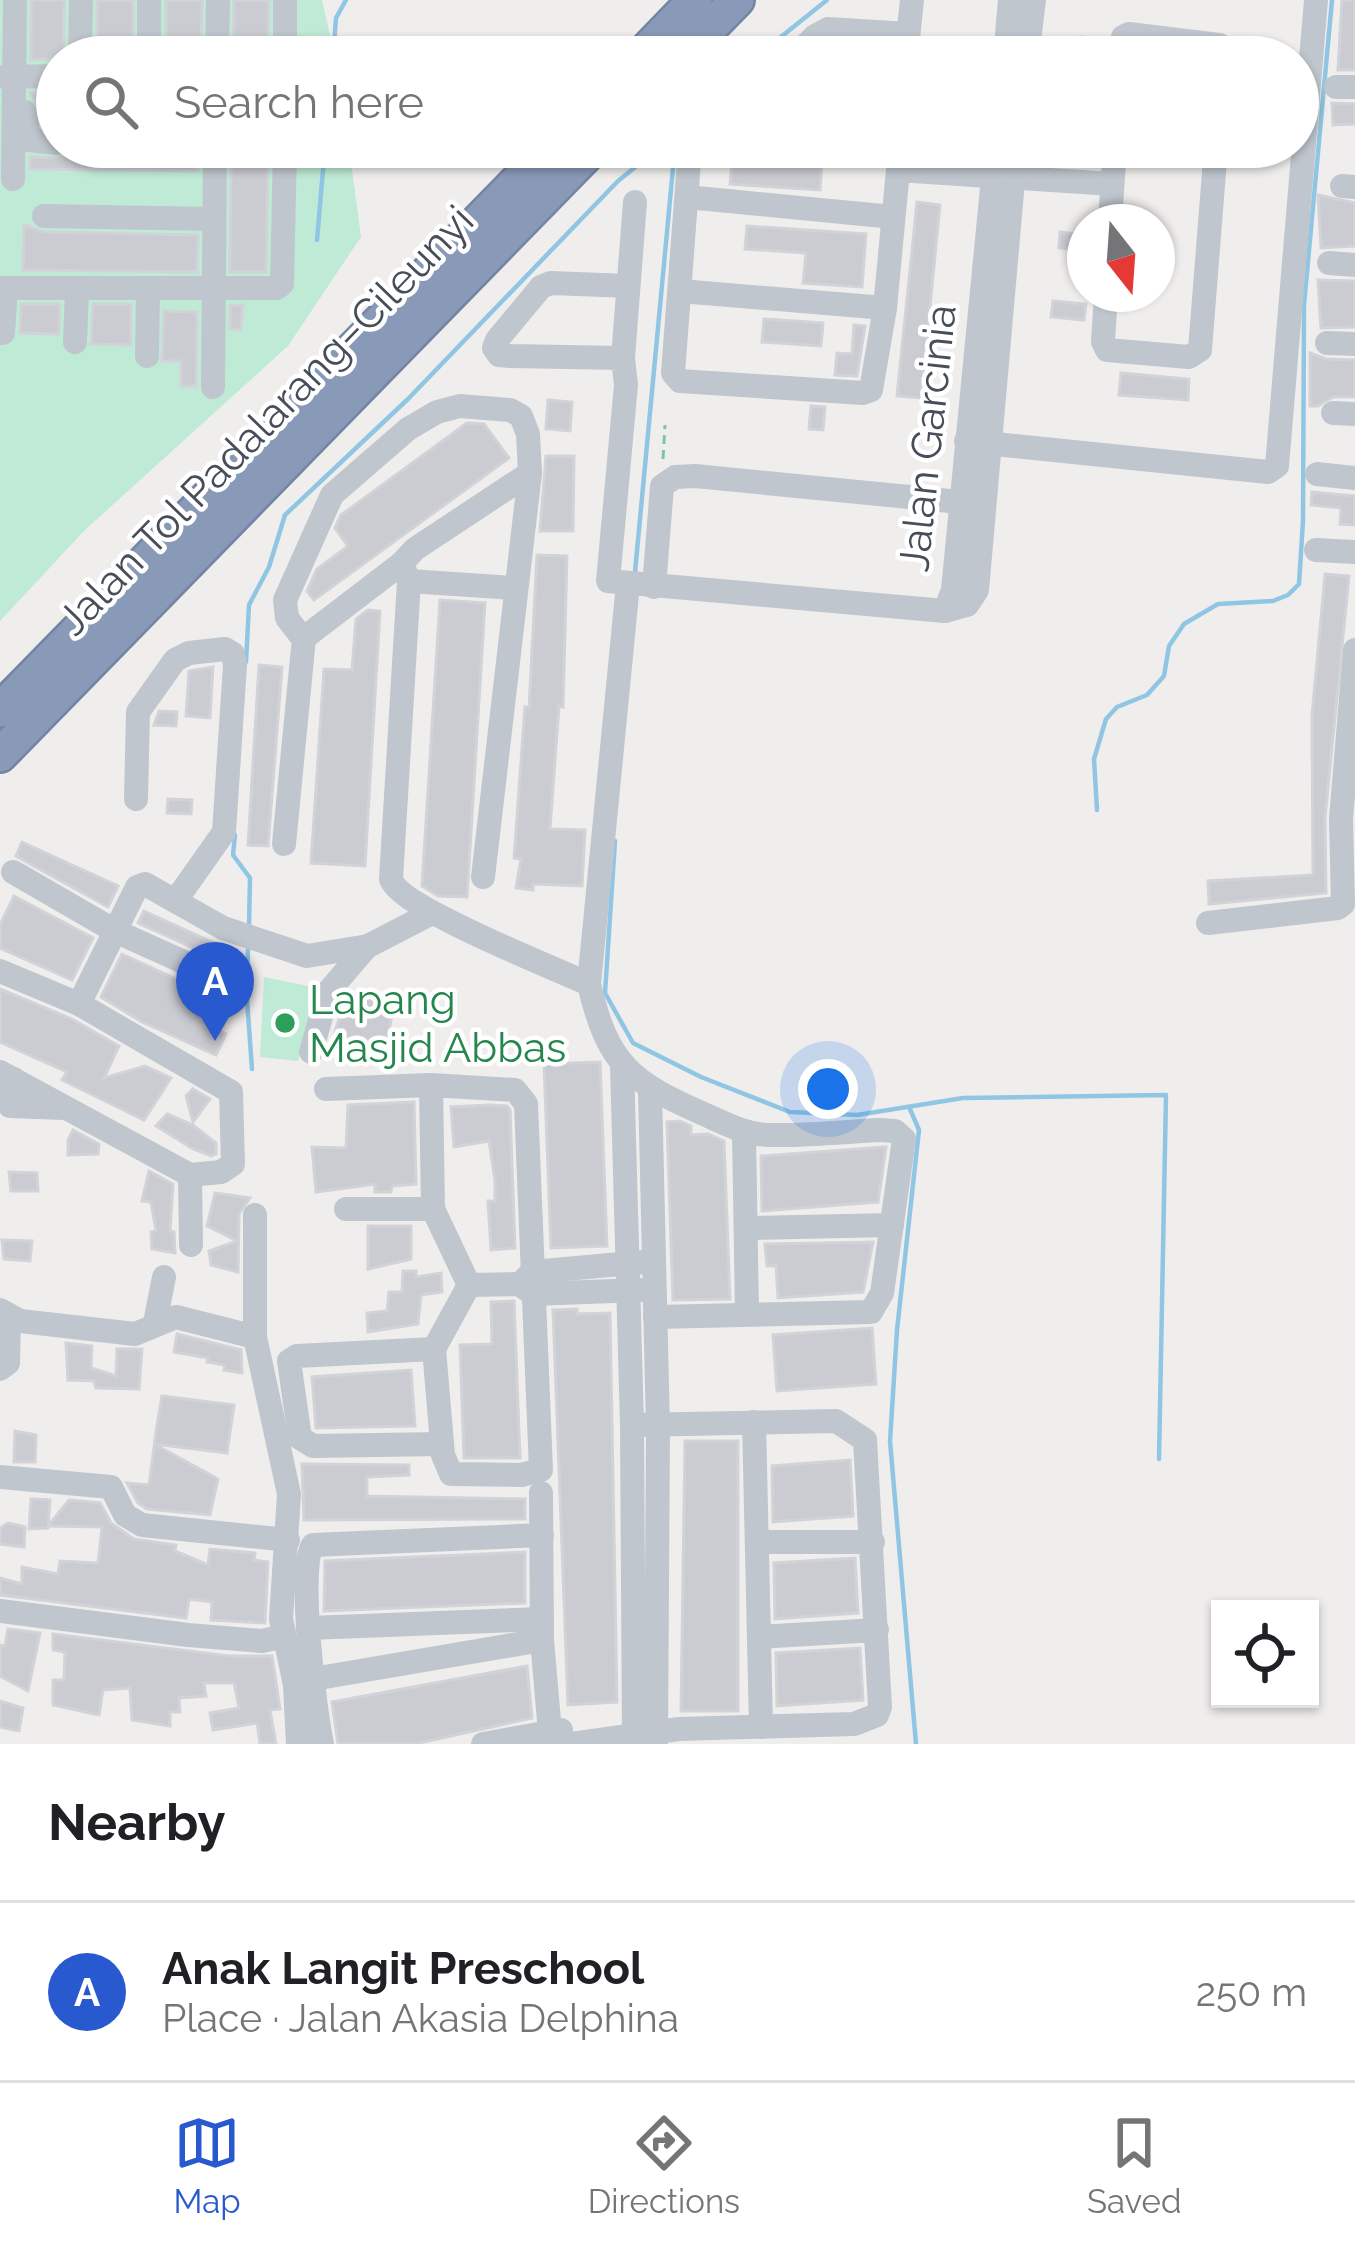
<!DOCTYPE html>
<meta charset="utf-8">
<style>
:root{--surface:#fff;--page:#f2f2f2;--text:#202124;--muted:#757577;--line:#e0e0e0;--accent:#2859cf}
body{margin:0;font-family:Raleway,sans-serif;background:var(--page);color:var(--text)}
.controls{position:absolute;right:36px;bottom:36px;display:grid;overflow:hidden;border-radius:0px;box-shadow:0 3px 9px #0004}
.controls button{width:108px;height:108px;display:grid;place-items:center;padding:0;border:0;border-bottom:3px solid var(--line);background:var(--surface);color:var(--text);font:60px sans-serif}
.compass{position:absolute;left:1067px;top:204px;width:108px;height:108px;border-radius:50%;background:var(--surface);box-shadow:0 3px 9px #0004;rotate:163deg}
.you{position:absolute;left:828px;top:1089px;width:42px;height:42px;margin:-30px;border:9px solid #fff;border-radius:50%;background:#1a73e8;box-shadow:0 0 0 18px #1a73e833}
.badge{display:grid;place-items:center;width:78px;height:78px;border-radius:50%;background:var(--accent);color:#fff;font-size:39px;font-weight:700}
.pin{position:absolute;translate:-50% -99px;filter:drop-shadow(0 3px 6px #0008)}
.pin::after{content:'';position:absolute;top:63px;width:42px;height:36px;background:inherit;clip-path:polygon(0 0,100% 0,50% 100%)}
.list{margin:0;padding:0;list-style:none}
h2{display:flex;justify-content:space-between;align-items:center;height:156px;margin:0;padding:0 48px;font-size:51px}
h2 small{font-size:39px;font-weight:400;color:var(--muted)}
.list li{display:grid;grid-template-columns:78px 1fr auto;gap:36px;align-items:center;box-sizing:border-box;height:180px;padding:0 48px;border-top:3px solid var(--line)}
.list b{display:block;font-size:45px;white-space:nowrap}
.list p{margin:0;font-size:39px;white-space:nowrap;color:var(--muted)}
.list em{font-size:39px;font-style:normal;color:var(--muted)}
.icon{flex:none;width:66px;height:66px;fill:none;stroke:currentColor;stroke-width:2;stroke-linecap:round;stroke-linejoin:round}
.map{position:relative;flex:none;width:1355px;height:1744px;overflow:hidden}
.search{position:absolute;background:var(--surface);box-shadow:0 3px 9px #0004;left:36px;right:36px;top:36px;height:132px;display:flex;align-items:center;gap:30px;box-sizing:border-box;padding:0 42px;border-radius:66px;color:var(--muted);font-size:45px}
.sheet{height:336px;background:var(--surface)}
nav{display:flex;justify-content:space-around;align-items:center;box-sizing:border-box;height:168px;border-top:3px solid var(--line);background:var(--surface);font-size:33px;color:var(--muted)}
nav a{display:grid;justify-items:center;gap:6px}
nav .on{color:var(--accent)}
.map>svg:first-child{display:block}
</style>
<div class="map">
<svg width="1355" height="1744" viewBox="0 0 1355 1744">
<rect width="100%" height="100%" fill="#f0eeed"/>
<!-- green -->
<g fill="#bfead6">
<path d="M 0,0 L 322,0 L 335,57 L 57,57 L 57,147 L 349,147 L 361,237 L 288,346 L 85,530 L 0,621 Z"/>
<path d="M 264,977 L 317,988 L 298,1061 L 260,1057 Z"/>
</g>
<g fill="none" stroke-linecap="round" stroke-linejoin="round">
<!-- stream -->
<g stroke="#90c6e4" stroke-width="4.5">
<path d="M 333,57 L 336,18 L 346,0"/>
<path d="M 756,57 L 827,0"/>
<path d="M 317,240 L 325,147"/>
<path d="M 635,572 L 675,147"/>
<path d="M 246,662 L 249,605 L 269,567 L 285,515 L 408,399 L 618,181 L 660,147"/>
<path d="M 1097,810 L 1094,759 L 1106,719 L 1117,707 L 1147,695 L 1164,676 L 1169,646 L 1184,624 L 1218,604 L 1273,601 L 1288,595 L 1299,584 L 1303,521 L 1304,305 L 1332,0"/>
<path d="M 235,835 L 233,855 L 250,878 L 249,926"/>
<path d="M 615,841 L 605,993 L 633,1043 L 701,1077 L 790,1112 L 857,1115 L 963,1098 L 1166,1095 L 1159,1459"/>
<path d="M 248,943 L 247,999 L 252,1069"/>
<path d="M 910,1109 L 919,1130 L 897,1330 L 890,1441 L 916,1744"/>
</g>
</g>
<!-- building -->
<g fill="#cbccd2" stroke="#d2d3d9" stroke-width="3">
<path d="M 31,0 L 64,0 L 64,57 L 31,60 Z"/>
<rect x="97" y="0" width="36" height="57"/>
<path d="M 166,0 L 202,0 L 201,57 L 166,57 Z"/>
<path d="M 234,0 L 269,0 L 268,57 L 233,57 Z"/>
<path d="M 1342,0 L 1355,0 L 1355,70 L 1338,70 Z"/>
<path d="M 1081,37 L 1098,39 L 1097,57 L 1079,57 Z"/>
<path d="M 57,92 L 57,126 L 44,125 L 41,109 L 30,93 Z"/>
<path d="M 1332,103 L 1355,104 L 1355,124 L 1333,125 Z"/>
<path d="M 748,147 L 823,147 L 820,190 L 730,184 L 732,161 L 747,162 Z"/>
<path d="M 72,148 L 142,149 L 142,155 L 178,155 L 185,162 L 198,164 L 198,171 L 30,169 L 30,157 L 63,158 Z"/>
<path d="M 268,162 L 266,272 L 230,272 L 231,164 Z"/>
<path d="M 1318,195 L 1355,203 L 1355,246 L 1321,248 Z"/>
<path d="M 917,202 L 940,205 L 921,398 L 897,396 Z"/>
<path d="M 24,225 L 44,232 L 198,235 L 197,272 L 23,270 Z"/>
<path d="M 747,226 L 866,234 L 862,287 L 803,283 L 806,253 L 745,249 Z"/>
<path d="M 1060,232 L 1085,235 L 1085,251 L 1059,248 Z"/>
<path d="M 1318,280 L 1355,281 L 1355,327 L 1321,328 Z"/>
<path d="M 1053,301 L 1086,304 L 1084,320 L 1051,317 Z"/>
<path d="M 21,304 L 60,304 L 59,334 L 20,333 Z"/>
<path d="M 93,304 L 131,304 L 131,345 L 91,344 Z"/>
<path d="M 243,305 L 241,330 L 230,329 L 230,306 Z"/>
<path d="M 164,311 L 197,312 L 196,386 L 181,386 L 181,361 L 162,361 Z"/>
<path d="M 764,319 L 823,323 L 821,346 L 762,342 Z"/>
<path d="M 854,325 L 865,326 L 857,376 L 835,375 L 837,353 L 852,354 Z"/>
<path d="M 1310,353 L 1326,359 L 1355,360 L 1355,397 L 1333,397 L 1318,406 L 1310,406 Z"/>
<path d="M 1121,373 L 1189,379 L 1188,400 L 1119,395 Z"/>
<path d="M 548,400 L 572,402 L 570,431 L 546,429 Z"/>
<path d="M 811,406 L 825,407 L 823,430 L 809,429 Z"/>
<path d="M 467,423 L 484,424 L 509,458 L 314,600 L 307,591 L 317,569 L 348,546 L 335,528 L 341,515 Z"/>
<path d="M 546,456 L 574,456 L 573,531 L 540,531 Z"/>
<path d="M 1312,492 L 1355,496 L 1355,525 L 1340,524 L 1341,508 L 1311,505 Z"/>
<path d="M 537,555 L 567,556 L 563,707 L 559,706 L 550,829 L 585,830 L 582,886 L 533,884 L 533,890 L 516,888 L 521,859 L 514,858 L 525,707 L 529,708 Z"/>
<path d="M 1325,574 L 1349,576 L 1325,818 L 1326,893 L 1209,904 L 1208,881 L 1313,875 L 1312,716 Z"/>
<path d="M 440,600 L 485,603 L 467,897 L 438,896 L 422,886 Z"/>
<path d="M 368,610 L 380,611 L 365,866 L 311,863 L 324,669 L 352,670 L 356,619 Z"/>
<path d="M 259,665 L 282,667 L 268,846 L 248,845 Z"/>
<path d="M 213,667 L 210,718 L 186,716 L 189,671 Z"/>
<path d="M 159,711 L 177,712 L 176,726 L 154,725 Z"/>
<path d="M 168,799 L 192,800 L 191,814 L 167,813 Z"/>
<path d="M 22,842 L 118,886 L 108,907 L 16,856 Z"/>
<path d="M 14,896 L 93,938 L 72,980 L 0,948 L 0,925 Z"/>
<path d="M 144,911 L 234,952 L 229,964 L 138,923 Z"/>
<path d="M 122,954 L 224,1001 L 212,1027 L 226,1034 L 216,1055 L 142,1022 L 101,997 Z"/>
<path d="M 0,989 L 72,1019 L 119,1046 L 104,1078 L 145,1066 L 171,1078 L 144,1120 L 62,1080 L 67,1072 L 0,1042 Z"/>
<path d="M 347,995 L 394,1002 L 384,1062 L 328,1053 Z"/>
<path d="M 600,1062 L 607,1246 L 551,1248 L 544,1064 Z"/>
<path d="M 193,1089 L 210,1099 L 193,1122 L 186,1096 Z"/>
<path d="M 414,1102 L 416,1184 L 392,1186 L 391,1192 L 375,1192 L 375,1184 L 316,1192 L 312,1147 L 346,1148 L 348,1105 Z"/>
<path d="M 490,1105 L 507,1106 L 510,1110 L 515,1248 L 491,1250 L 488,1201 L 495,1201 L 495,1180 L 489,1141 L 454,1147 L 451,1107 Z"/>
<path d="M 167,1114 L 193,1125 L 216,1143 L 216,1154 L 211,1156 L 193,1149 L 156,1126 Z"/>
<path d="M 680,1121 L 691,1126 L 691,1135 L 708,1134 L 724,1141 L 730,1299 L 673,1300 L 667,1122 Z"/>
<path d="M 73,1130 L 99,1144 L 98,1154 L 68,1155 L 68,1140 Z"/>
<path d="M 886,1147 L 878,1202 L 762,1211 L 761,1156 Z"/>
<path d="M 149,1171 L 173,1184 L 170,1231 L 174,1232 L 175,1253 L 152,1249 L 151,1232 L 156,1231 L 151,1202 L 142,1201 Z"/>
<path d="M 9,1172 L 37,1173 L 38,1191 L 11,1191 Z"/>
<path d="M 215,1193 L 250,1198 L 239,1214 L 238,1272 L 211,1265 L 209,1251 L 237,1241 L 207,1226 Z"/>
<path d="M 368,1226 L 411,1226 L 411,1259 L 368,1269 Z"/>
<path d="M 2,1240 L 32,1241 L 30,1261 L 4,1259 Z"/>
<path d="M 873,1242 L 863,1292 L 778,1298 L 776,1266 L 767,1266 L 765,1244 Z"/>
<path d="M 403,1271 L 416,1271 L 416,1277 L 441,1273 L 442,1292 L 421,1295 L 418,1324 L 368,1332 L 367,1313 L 387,1311 L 389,1292 L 402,1292 Z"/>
<path d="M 514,1301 L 520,1458 L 464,1458 L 460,1345 L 492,1344 L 491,1302 Z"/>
<path d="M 577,1309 L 577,1314 L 610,1313 L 617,1702 L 568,1705 L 553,1310 Z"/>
<path d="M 872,1328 L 876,1384 L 777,1391 L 773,1335 Z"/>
<path d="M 177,1334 L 241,1350 L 242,1373 L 224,1370 L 225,1365 L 207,1362 L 208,1358 L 174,1352 Z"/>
<path d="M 66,1343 L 92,1346 L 91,1368 L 116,1376 L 117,1349 L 142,1349 L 139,1389 L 96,1388 L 94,1381 L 68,1380 Z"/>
<path d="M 411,1370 L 415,1426 L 316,1428 L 312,1377 Z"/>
<path d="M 162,1396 L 234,1405 L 227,1453 L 154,1444 L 218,1479 L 210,1515 L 147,1509 L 138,1503 L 127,1483 L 149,1485 L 157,1425 Z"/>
<path d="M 15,1431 L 36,1435 L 35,1462 L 14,1462 Z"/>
<path d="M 685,1441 L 738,1441 L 738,1711 L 681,1711 Z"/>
<path d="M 850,1460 L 853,1516 L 773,1522 L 772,1466 Z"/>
<path d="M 302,1464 L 409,1465 L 409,1475 L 367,1477 L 367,1496 L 525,1499 L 525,1519 L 304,1520 Z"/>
<path d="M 31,1499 L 50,1500 L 48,1528 L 29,1529 Z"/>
<path d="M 69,1500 L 100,1503 L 111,1523 L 134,1539 L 176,1545 L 175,1551 L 208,1565 L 210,1549 L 255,1553 L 254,1560 L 268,1562 L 265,1623 L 211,1620 L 212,1602 L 189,1599 L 186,1618 L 0,1595 L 0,1578 L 22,1584 L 22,1567 L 58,1574 L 60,1561 L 98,1563 L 102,1527 L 48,1526 Z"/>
<path d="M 8,1523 L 25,1527 L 24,1547 L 0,1544 L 0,1528 Z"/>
<path d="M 525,1552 L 525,1603 L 324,1611 L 325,1561 Z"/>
<path d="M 855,1558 L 858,1613 L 775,1619 L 774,1563 Z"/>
<path d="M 8,1629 L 40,1633 L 28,1691 L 0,1676 L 0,1645 L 5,1646 Z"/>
<path d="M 53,1634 L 229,1656 L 272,1656 L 280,1709 L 270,1710 L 276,1744 L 260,1744 L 257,1723 L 213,1730 L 210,1713 L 239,1708 L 234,1683 L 204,1683 L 206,1696 L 179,1698 L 180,1712 L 170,1712 L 170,1726 L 132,1720 L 130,1688 L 103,1690 L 99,1715 L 53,1705 L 53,1680 L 64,1680 L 65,1652 L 53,1650 Z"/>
<path d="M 860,1648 L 863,1700 L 777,1706 L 776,1653 Z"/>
<path d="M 527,1666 L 532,1718 L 415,1744 L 338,1744 L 332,1702 Z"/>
<path d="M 0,1701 L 23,1708 L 19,1731 L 0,1727 Z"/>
</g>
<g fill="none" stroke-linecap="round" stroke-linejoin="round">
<!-- highway casing -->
<g stroke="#7484a4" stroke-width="38">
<g id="highway">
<path d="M 640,57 L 695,0"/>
<path d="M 681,57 L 737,0"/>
<path d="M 0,710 L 551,147"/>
<path d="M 0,755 L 594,147"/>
</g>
</g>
<!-- path -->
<path stroke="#7ac5ab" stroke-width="3" stroke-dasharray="9 6" stroke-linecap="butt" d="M 663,459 L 665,425"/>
<!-- minor -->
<g stroke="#bfc6ce" stroke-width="24">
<path d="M 285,3 L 285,57"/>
<path d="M 80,57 L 81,0"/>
<path d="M 149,57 L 149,0"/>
<path d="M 217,57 L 218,0"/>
<path d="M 794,57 L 815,36 L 828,29 L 908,34"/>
<path d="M 906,57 L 912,0"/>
<path d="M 1005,57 L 1010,0"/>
<path d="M 1027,57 L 1034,0"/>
<path d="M 1122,57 L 1123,37 L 1129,34 L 1219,45 L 1223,57"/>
<path d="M 4,77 L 57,76"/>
<path d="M 1336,87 L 1355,87"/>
<path d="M 25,112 L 29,140 L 57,143"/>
<path d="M 192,147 L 262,147"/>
<path d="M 700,147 L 689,161 L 673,373 L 680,381 L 863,393 L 871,390 L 885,308 L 898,170 L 1112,184"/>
<path d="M 13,179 L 15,0"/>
<path d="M 1342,186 L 1355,187"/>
<path d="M 687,197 L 893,217"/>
<path d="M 44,216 L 214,219"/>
<path d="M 1110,222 L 1115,147"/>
<path d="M 1329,263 L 1355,265"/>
<path d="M 628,286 L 551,283 L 541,287 L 497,340 L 494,348 L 499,355 L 510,356 L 623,358 L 626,385 L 608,581 L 945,611 L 967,605 L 977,590 L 1016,147"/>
<path d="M 0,288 L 277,288 L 282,284 L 285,147"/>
<path d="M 680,291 L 885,308"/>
<path d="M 1106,294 L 1103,342 L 1107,350 L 1189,357 L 1200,350 L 1216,147"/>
<path d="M 3,333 L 6,288"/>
<path d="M 75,342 L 77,290"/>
<path d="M 1327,343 L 1355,344"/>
<path d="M 147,356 L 148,289"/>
<path d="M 623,358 L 635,202"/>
<path d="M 213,387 L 215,147"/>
<path d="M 1333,413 L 1355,414"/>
<path d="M 966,441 L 1268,472 L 1277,466 L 1316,0"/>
<path d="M 530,473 L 415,549 L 402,563 L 409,581 L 391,879 C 399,907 554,968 589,984"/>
<path d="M 1317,474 L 1355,478"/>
<path d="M 1316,550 L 1355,552"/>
<path d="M 409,581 L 515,588"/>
<path d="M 628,584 L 589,984 C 608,1066 631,1082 706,1115 C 726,1124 745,1134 768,1135 C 805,1136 843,1132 880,1130 L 895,1131 L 904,1139 L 882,1293 L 871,1312 L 655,1317"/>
<path d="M 654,587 L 662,486 L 675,477 L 695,476 L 960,502"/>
<path d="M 945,611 L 953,590 L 996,147"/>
<path d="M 304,640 L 287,618 L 285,600 L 332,495 L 408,429 L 437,412 L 460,406 L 510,410 L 521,416 L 528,434 L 530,473 L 483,877"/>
<path d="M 136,799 L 138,712 L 175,660 L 189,653 L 225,649 L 233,654 L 235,665 L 224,832 L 176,900"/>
<path d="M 284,844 L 304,638 L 402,563"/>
<path d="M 13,872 L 115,931 L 237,986"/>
<path d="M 1208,923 L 1338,908 L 1343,904 L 1341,819 L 1355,650"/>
<path d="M 0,971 L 79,1004 L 137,887 L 145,884 L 223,928 L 307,956 L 368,946 L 432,913"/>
<path d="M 79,1004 L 231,1092 L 233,1164 L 221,1172 L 190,1175"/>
<path d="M 311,1052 L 328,992 L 364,950"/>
<path d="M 622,1065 L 632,1425 L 634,1744"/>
<path d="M 0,1072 L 190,1175 L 191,1245"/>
<path d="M 14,1079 L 6,1097 L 10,1106 L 64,1108"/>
<path d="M 326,1089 L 431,1085"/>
<path d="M 650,1090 L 658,1427 L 656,1744"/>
<path d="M 744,1132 L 747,1314"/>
<path d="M 346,1209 L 433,1209"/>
<path d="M 255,1215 L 255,1337 L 289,1494 L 281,1619 L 295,1685 L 298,1744"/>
<path d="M 746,1228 L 892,1225"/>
<path d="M 521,1283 L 532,1272 L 643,1262"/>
<path d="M 469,1285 L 519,1284 L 533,1294 L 640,1290"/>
<path d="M 0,1310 L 20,1321 L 135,1334 L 176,1317 L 255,1337"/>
<path d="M 155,1323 L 164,1277"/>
<path d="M 434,1349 L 443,1455 L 451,1474 L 521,1475 L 541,1470 L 526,1104 L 515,1090 L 431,1085 L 433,1209 L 469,1285"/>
<path d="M 0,1369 L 8,1363 L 9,1317"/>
<path d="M 754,1422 L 761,1727"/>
<path d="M 441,1444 L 313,1446 L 300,1438 L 289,1361 L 297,1356 L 434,1349 L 469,1285"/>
<path d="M 0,1477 L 111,1487 L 125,1515 L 142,1525 L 288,1540"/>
<path d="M 541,1493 L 542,1640 L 551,1744"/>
<path d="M 757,1542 L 873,1542"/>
<path d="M 0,1611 L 188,1635 L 262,1641 L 284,1636"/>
<path d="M 309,1628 L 542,1619"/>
<path d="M 759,1637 L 877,1630"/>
<path d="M 313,1679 L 542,1640"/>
<path d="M 322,1744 C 315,1712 297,1566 313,1545 L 542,1535"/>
<path d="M 483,1744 L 561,1730"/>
<path d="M 571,1744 L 679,1729 L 854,1724 L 877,1715 L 880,1707 L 865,1440 L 836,1421 L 632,1425"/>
</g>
<!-- highway -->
<use href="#highway" stroke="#8999b8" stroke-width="33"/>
</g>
<!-- markers -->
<circle fill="#2e9e5b" stroke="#fff" stroke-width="4.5" cx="285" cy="1023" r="12"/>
<g text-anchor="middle" stroke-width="9" stroke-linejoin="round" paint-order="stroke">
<!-- street labels -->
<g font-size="42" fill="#474e59" stroke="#fff">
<text transform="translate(265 420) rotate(-46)" y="15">Jalan Tol Padalarang–Cileunyi</text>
<text transform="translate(927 438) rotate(-84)" y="15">Jalan Garcinia</text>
</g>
<!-- leisure labels -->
<g font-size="42" fill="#27864d" stroke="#fff" text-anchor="start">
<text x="309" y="1014">Lapang<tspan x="309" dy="48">Masjid Abbas</tspan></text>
</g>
</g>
</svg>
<div class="controls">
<button><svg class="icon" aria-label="locate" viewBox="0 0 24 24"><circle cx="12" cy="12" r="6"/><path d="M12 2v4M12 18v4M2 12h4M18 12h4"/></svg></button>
</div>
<svg class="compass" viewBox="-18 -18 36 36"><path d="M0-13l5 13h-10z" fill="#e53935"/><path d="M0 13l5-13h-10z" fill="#757577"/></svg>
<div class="you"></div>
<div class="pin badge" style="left:215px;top:1041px">A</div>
<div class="search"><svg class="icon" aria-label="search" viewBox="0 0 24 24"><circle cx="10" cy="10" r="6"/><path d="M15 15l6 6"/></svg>Search here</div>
</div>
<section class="sheet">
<h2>Nearby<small></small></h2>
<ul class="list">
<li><span class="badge">A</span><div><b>Anak Langit Preschool</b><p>Place · Jalan Akasia Delphina</p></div><em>250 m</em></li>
</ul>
</section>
<nav>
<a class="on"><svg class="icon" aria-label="map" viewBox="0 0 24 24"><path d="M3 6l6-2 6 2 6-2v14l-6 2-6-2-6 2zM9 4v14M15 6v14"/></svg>Map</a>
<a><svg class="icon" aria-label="directions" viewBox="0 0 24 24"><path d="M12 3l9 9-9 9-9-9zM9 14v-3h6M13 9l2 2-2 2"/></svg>Directions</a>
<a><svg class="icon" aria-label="saved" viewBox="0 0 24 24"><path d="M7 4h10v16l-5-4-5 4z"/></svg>Saved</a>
</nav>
